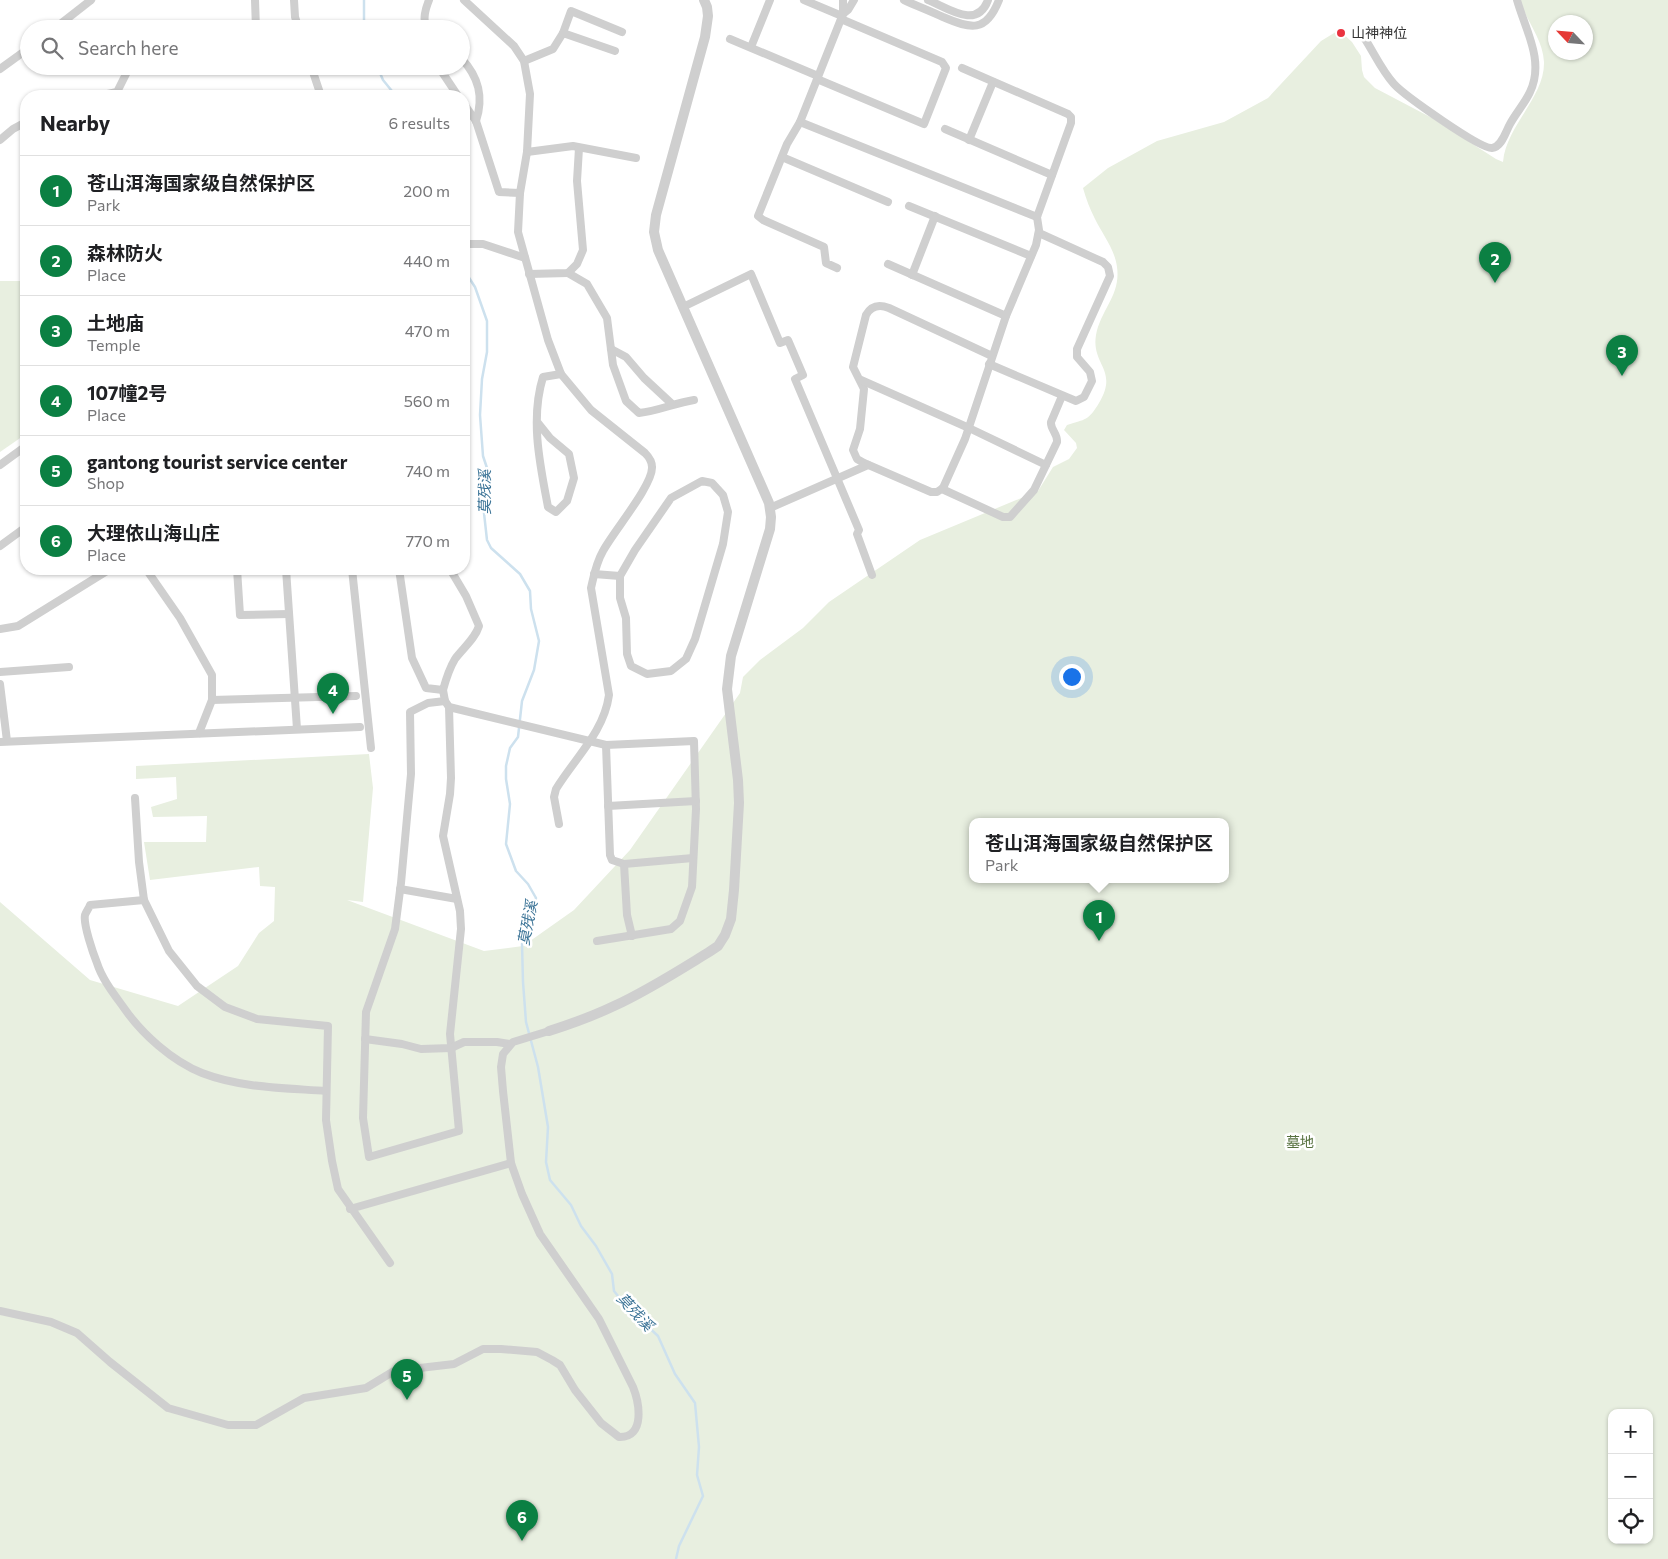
<!DOCTYPE html>
<meta charset="utf-8">
<style>
:root{--surface:#fff;--page:#f2f2f2;--text:#202124;--muted:#757577;--line:#e0e0e0;--accent:#0b8043}
body{margin:0;font-family:Commissioner,"Noto Sans SC",sans-serif;background:var(--page);color:var(--text)}
.controls{position:absolute;right:15px;bottom:15px;display:grid;overflow:hidden;border-radius:10px;box-shadow:0 1px 4px #0004}
.controls button{width:45px;height:45px;display:grid;place-items:center;padding:0;border:0;border-bottom:1px solid var(--line);background:var(--surface);color:var(--text);font:25px sans-serif}
.compass{position:absolute;left:1548px;top:15px;width:45px;height:45px;border-radius:50%;background:var(--surface);box-shadow:0 1px 4px #0004;rotate:296deg}
.you{position:absolute;left:1071px;top:676px;width:18px;height:18px;margin:-12px;border:4px solid #fff;border-radius:50%;background:#1a73e8;box-shadow:0 0 0 8px #1a73e833}
.badge{display:grid;place-items:center;width:32px;height:32px;border-radius:50%;background:var(--accent);color:#fff;font-size:16px;font-weight:700}
.pin{position:absolute;translate:-50% -41px;filter:drop-shadow(0 1px 2px #0008)}
.pin::after{content:'';position:absolute;top:26px;width:18px;height:15px;background:inherit;clip-path:polygon(0 0,100% 0,50% 100%)}
.popup{position:absolute;left:969px;top:818px;width:260px;height:65px;box-sizing:border-box;display:grid;place-content:center;border-radius:10px;background:var(--surface);filter:drop-shadow(0 1px 4px #0005);font-size:16px;white-space:nowrap;color:var(--muted)}
.popup b{font-size:19px;color:var(--text)}
.popup::after{content:'';position:absolute;left:50%;top:100%;margin-left:-10px;border:10px solid transparent;border-top-color:var(--surface)}
.list{margin:0;padding:0;list-style:none}
h2{display:flex;justify-content:space-between;align-items:center;height:65px;margin:0;padding:0 20px;font-size:21px}
h2 small{font-size:16px;font-weight:400;color:var(--muted)}
.list li{display:grid;grid-template-columns:32px 1fr auto;gap:15px;align-items:center;box-sizing:border-box;height:70px;padding:0 20px;border-top:1px solid var(--line)}
.list b{display:block;font-size:19px;white-space:nowrap}
.list p{margin:0;font-size:16px;white-space:nowrap;color:var(--muted)}
.list em{font-size:16px;font-style:normal;color:var(--muted)}
.icon{flex:none;width:28px;height:28px;fill:none;stroke:currentColor;stroke-width:2;stroke-linecap:round;stroke-linejoin:round}
.map{position:relative;flex:none;width:1668px;height:1559px;overflow:hidden}
.search{position:absolute;background:var(--surface);box-shadow:0 1px 4px #0004;left:20px;top:20px;width:450px;height:55px;display:flex;align-items:center;gap:12px;box-sizing:border-box;padding:0 18px;border-radius:28px;color:var(--muted);font-size:19px}
.panel{position:absolute;background:var(--surface);box-shadow:0 1px 4px #0004;left:20px;top:90px;width:450px;height:485px;border-radius:20px}
.map>svg:first-child{display:block}
</style>
<div class="map">
<svg width="1668" height="1559" viewBox="0 0 1668 1559">
<rect width="100%" height="100%" fill="#fff"/>
<!-- green -->
<g fill="#e8efe0" fill-rule="evenodd">
<path d="M 1520,0 L 1668,0 L 1668,1559 L 0,1559 L 0,902 L 90,980 L 178,1006 L 238,966 L 259,933 L 274,921 L 275,887 L 260,886 L 259,867 L 150,880 L 144,842 L 206,842 L 207,816 L 153,817 L 151,807 L 177,799 L 176,777 L 136,779 L 136,766 L 369,754 L 373,788 L 363,902 L 347,900 L 484,951 L 523,946 L 574,910 L 630,850 L 740,693 L 743,677 L 760,660 L 803,628 L 829,602 L 920,540 L 1038,491 L 1053,467 L 1069,459 L 1077,448 L 1076,443 L 1064,430 L 1067,425 C 1086,419 1088,421 1099,403 C 1119,370 1091,365 1096,335 C 1101,309 1121,295 1117,267 C 1115,250 1103,235 1095,219 C 1090,209 1086,199 1083,188 L 1108,168 L 1157,141 L 1224,122 L 1268,98 L 1321,41 L 1339,30 L 1352,42 L 1361,56 L 1362,70 L 1364,77 L 1375,88 L 1432,118 L 1496,159 L 1503,162 C 1506,126 1545,97 1544,62 C 1543,39 1526,21 1520,0 ZM 1556,22 L 1586,22 L 1586,52 L 1556,52 ZM 973,822 L 1225,822 L 1225,880 L 973,880 ZM 1612,1413 L 1649,1413 L 1649,1540 L 1612,1540 Z"/>
<path d="M 0,281 L 26,281 L 26,434 L 0,452 Z"/>
</g>
<g fill="none" stroke-linecap="round" stroke-linejoin="round">
<!-- stream -->
<g stroke="#cde1ee" stroke-width="2.5">
<path d="M 364,0 L 364,29"/>
<path d="M 377,66 L 383,80 L 396,96"/>
<path d="M 464,270 L 475,287 L 487,321 L 487,352 L 482,379 L 480,415 L 483,456 L 488,471 L 482,495 L 487,540 L 491,548 L 520,574 L 530,591 L 531,609 L 539,641 L 534,670 L 522,701 L 518,737 L 510,748 L 506,766 L 506,779 L 510,804 L 506,844 L 516,871 L 528,884 L 536,898 L 530,922 L 522,944 L 523,982 L 526,1022 L 538,1067 L 548,1127 L 546,1162 L 550,1180 L 571,1205 L 581,1226 L 596,1246 L 612,1274 L 614,1291 L 626,1306 L 658,1336 L 675,1374 L 695,1403 L 699,1447 L 697,1475 L 703,1496 L 679,1546 L 676,1559"/>
</g>
<!-- minor -->
<g stroke="#cfcfcf" stroke-width="8">
<path d="M 255,0 L 256,29"/>
<path d="M 294,0 L 295,17 L 299,29"/>
<path d="M 464,0 L 514,46 L 524,61 L 530,94 L 527,152 L 520,193 L 518,232 L 548,340 L 561,374 L 591,410 L 645,453 C 649,457 652,461 652,467 C 653,485 613,532 603,551 C 596,563 594,575 591,588 L 609,695 C 604,732 575,758 556,789 L 554,797 L 559,824"/>
<path d="M 804,0 L 842,16"/>
<path d="M 904,0 C 917,6 930,11 943,17 C 971,29 986,33 999,0"/>
<path d="M 928,0 C 948,8 977,30 988,0"/>
<path d="M 843,14 L 843,0"/>
<path d="M 54,29 L 91,0"/>
<path d="M 426,29 C 423,18 425,10 429,0"/>
<path d="M 563,33 L 571,11 L 622,32"/>
<path d="M 730,39 L 818,76"/>
<path d="M 1365,39 C 1374,53 1382,71 1394,84 C 1404,95 1480,149 1492,148 C 1502,147 1506,131 1510,124 C 1516,113 1525,103 1530,92 C 1545,61 1525,29 1517,0"/>
<path d="M 751,47 L 770,0"/>
<path d="M 461,58 C 479,77 484,97 476,121"/>
<path d="M 524,61 L 553,49 L 563,33 L 615,51"/>
<path d="M 311,66 L 321,96"/>
<path d="M 438,66 L 458,96"/>
<path d="M 962,68 L 1068,114 L 1071,117 L 1071,123 L 1037,217 L 1039,230 L 1036,245 L 1006,316 L 965,439 L 943,488 L 937,492 L 931,492 L 864,463 L 857,459 L 853,450 L 860,429 L 864,389 L 853,367 L 866,315 C 871,306 879,304 889,308 L 992,356"/>
<path d="M 0,69 L 29,48"/>
<path d="M 817,79 L 924,124 L 946,68 L 942,62 L 841,19"/>
<path d="M 98,96 L 117,92 L 128,70 L 131,66"/>
<path d="M 464,104 L 476,121 L 499,192 L 520,193"/>
<path d="M 800,122 L 1037,217"/>
<path d="M 945,129 L 1052,175"/>
<path d="M 0,140 L 13,129 L 26,122"/>
<path d="M 969,140 L 993,82"/>
<path d="M 527,152 L 573,146 L 636,158"/>
<path d="M 782,157 L 888,202"/>
<path d="M 909,206 L 1031,256"/>
<path d="M 464,244 L 483,244 L 525,258"/>
<path d="M 888,264 L 1006,316"/>
<path d="M 837,268 L 826,263 L 824,247 L 763,220 L 758,216 L 787,144 L 800,122 L 843,14 L 848,10 L 854,0"/>
<path d="M 568,273 L 587,284 L 607,318 L 613,365 L 626,401 L 639,413 C 658,411 675,403 694,400"/>
<path d="M 529,274 L 568,273 L 577,264 L 583,250 L 577,181 L 579,148"/>
<path d="M 912,275 L 935,216"/>
<path d="M 683,307 L 751,274 L 780,343 L 788,340 L 803,375 L 795,379 L 859,530 L 857,534 L 872,575"/>
<path d="M 611,349 L 626,357 L 644,378 L 672,404"/>
<path d="M 989,364 L 1076,401 L 1084,397 L 1092,381 L 1090,372 L 1077,357 L 1077,349 L 1110,276 L 1108,267 L 1103,262 L 1039,233"/>
<path d="M 861,380 L 969,428 L 1046,465"/>
<path d="M 538,423 L 550,438 L 569,454 L 574,478 L 567,501 L 556,512 L 548,507 C 540,465 530,419 543,377 L 561,374"/>
<path d="M 0,465 L 26,446"/>
<path d="M 942,489 L 1003,517 L 1010,517 L 1034,490 L 1057,442 C 1058,434 1050,429 1051,422 L 1062,396"/>
<path d="M 770,508 L 868,465"/>
<path d="M 0,546 L 26,527"/>
<path d="M 146,569 L 180,618 L 212,675 L 212,700 L 199,733"/>
<path d="M 237,569 L 240,615 L 289,614"/>
<path d="M 286,569 L 297,729"/>
<path d="M 352,569 L 371,748"/>
<path d="M 399,569 L 412,658 L 426,688 L 443,690 C 446,679 449,669 455,659 C 463,648 475,639 479,626 L 466,596 L 450,569"/>
<path d="M 594,574 L 620,576 L 620,598 L 626,618 L 627,654 L 631,666 L 647,674 L 671,671 L 686,659 L 695,639 L 723,544 L 728,512 L 723,495 L 712,483 L 702,481 L 671,498 L 635,550 L 620,576"/>
<path d="M 0,629 L 18,626 L 110,569"/>
<path d="M 0,672 L 69,667"/>
<path d="M 0,684 L 7,741"/>
<path d="M 443,690 L 445,701 L 449,707 L 606,745 L 694,741 L 696,809 L 692,887 L 680,921 L 671,929 L 597,941"/>
<path d="M 212,700 L 356,696"/>
<path d="M 445,701 L 428,703 L 410,712 L 411,774 L 401,883 L 395,929 L 366,1012 L 363,1118 L 369,1157 L 459,1131 L 450,1034 L 461,929 L 460,911 L 443,836 L 450,794 L 451,778 L 449,707"/>
<path d="M 0,742 L 360,727"/>
<path d="M 606,745 L 610,855 L 612,860 L 624,864"/>
<path d="M 135,798 L 139,862 L 144,900 L 169,951 L 197,986 L 225,1007 L 257,1019 L 328,1026 L 326,1120 L 332,1161 L 338,1189 L 390,1263"/>
<path d="M 608,806 L 696,801"/>
<path d="M 400,889 L 457,899"/>
<path d="M 144,900 L 90,905 C 89,908 86,912 85,915 C 83,924 93,953 97,963 C 102,979 114,994 124,1008 C 142,1034 172,1061 202,1073 C 241,1088 285,1088 326,1091"/>
<path d="M 632,936 L 627,915 L 624,864 L 693,858"/>
<path d="M 365,1039 L 402,1044 L 421,1049 L 451,1048 L 464,1042 L 497,1042 L 510,1044"/>
<path d="M 350,1209 L 511,1163"/>
<path d="M 0,1311 L 51,1322 L 77,1333 L 110,1362 L 168,1408 L 228,1425 L 256,1425 L 304,1398 L 366,1388 L 394,1371 L 454,1364 L 483,1349 L 501,1349 L 537,1352 L 552,1360 L 560,1365 L 575,1390 L 601,1423 L 619,1437 C 646,1438 639,1402 633,1387 L 599,1319 L 540,1234 L 522,1194 L 511,1163 L 503,1091 L 501,1067 L 503,1054 L 513,1042 L 549,1031"/>
</g>
<!-- tertiary -->
<path stroke="#cfcfcf" stroke-width="10" d="M 549,1031 C 571,1024 593,1016 614,1006 C 647,991 678,971 709,952 L 718,946 L 725,935 L 731,919 L 734,890 L 739,803 L 738,780 L 727,689 L 731,656 L 770,529 L 771,517 L 769,503 L 658,250 L 654,232 L 656,215 L 705,37 L 708,16 L 707,7 L 704,0"/>
</g>
<!-- markers -->
<circle fill="#ea333f" stroke="#fff" stroke-width="2" cx="1341" cy="33" r="5"/>
<g text-anchor="middle" stroke-width="5" stroke-linejoin="round" paint-order="stroke">
<!-- poi labels -->
<g font-size="14" fill="#323232" stroke="#fff" text-anchor="start">
<text x="1351" y="38">山神神位</text>
</g>
<!-- park labels -->
<g font-size="14" fill="#55703d" stroke="#fff">
<text x="1300" y="1147">墓地</text>
</g>
<!-- water labels -->
<g font-size="15" font-style="italic" fill="#3c7497" stroke="#fff">
<text transform="translate(485 492) rotate(-90)" y="5">莫残溪</text>
<text transform="translate(528 923) rotate(-79)" y="5">莫残溪</text>
<text transform="translate(635 1312) rotate(47)" y="5">莫残溪</text>
</g>
</g>
</svg>
<div class="controls">
<button>+</button>
<button>−</button>
<button><svg class="icon" aria-label="locate" viewBox="0 0 24 24"><circle cx="12" cy="12" r="6"/><path d="M12 2v4M12 18v4M2 12h4M18 12h4"/></svg></button>
</div>
<svg class="compass" viewBox="-18 -18 36 36"><path d="M0-13l5 13h-10z" fill="#e53935"/><path d="M0 13l5-13h-10z" fill="#757577"/></svg>
<div class="you"></div>
<div class="pin badge" style="left:1099px;top:941px">1</div>
<div class="popup"><b>苍山洱海国家级自然保护区</b>Park</div>
<div class="pin badge" style="left:1495px;top:283px">2</div>
<div class="pin badge" style="left:1622px;top:376px">3</div>
<div class="pin badge" style="left:333px;top:714px">4</div>
<div class="pin badge" style="left:407px;top:1400px">5</div>
<div class="pin badge" style="left:522px;top:1541px">6</div>
<div class="search"><svg class="icon" aria-label="search" viewBox="0 0 24 24"><circle cx="10" cy="10" r="6"/><path d="M15 15l6 6"/></svg>Search here</div>
<section class="panel">
<h2>Nearby<small>6 results</small></h2>
<ul class="list">
<li><span class="badge">1</span><div><b>苍山洱海国家级自然保护区</b><p>Park</p></div><em>200 m</em></li>
<li><span class="badge">2</span><div><b>森林防火</b><p>Place</p></div><em>440 m</em></li>
<li><span class="badge">3</span><div><b>土地庙</b><p>Temple</p></div><em>470 m</em></li>
<li><span class="badge">4</span><div><b>107幢2号</b><p>Place</p></div><em>560 m</em></li>
<li><span class="badge">5</span><div><b>gantong tourist service center</b><p>Shop</p></div><em>740 m</em></li>
<li><span class="badge">6</span><div><b>大理依山海山庄</b><p>Place</p></div><em>770 m</em></li>
</ul>
</section>
</div>
